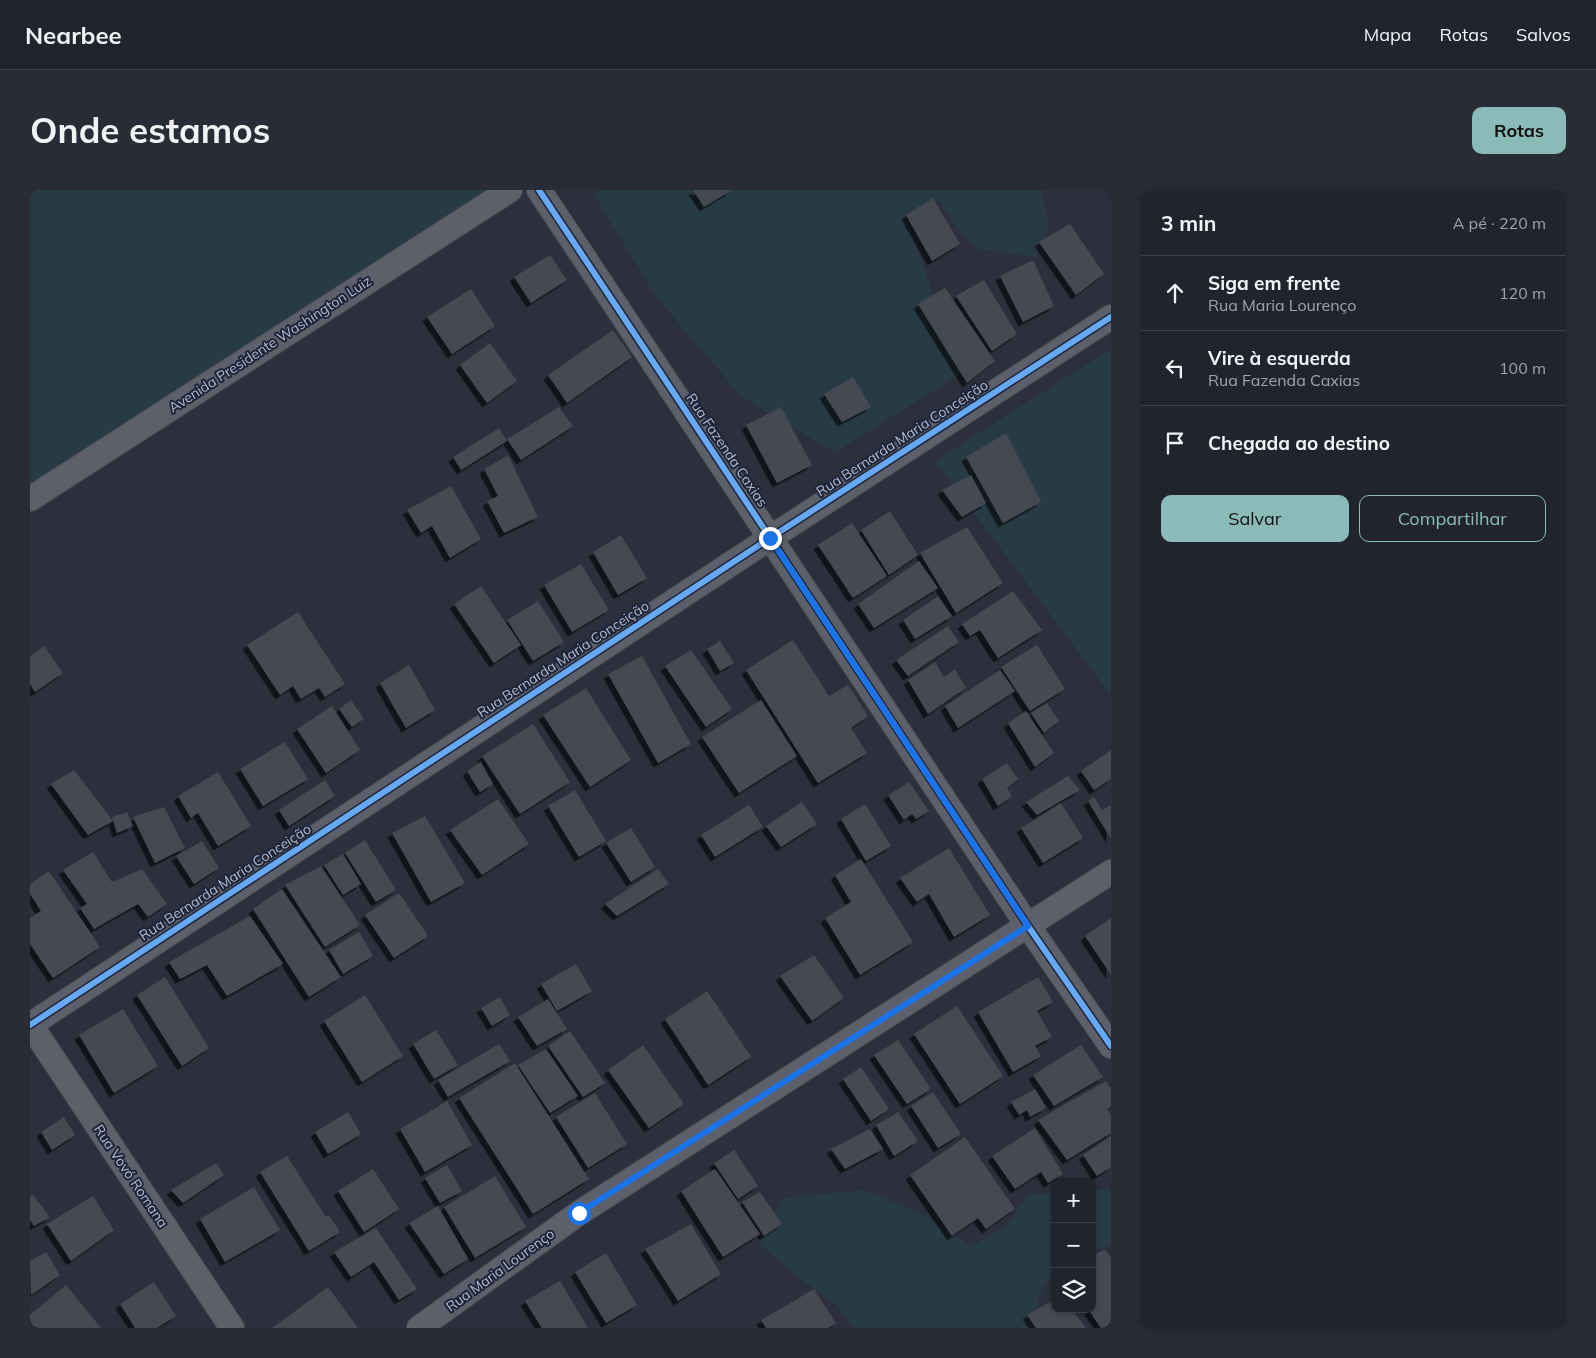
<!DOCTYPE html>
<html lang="pt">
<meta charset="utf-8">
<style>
:root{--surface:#21242e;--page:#292c36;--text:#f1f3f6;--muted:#a2a4aa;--line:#3e414a;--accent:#8bbbb9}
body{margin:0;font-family:Mulish,sans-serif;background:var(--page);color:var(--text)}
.controls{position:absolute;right:15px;bottom:15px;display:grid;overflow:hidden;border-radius:10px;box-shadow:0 1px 4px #0004}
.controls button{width:45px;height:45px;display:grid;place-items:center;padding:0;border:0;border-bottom:1px solid var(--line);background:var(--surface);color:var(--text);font:25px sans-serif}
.stop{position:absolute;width:15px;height:15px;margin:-11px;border:4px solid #1a73e8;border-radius:50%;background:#fff}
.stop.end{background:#1a73e8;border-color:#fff;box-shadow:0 1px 5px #0008}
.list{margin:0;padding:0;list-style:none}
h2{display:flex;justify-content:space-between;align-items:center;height:65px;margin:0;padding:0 20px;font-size:21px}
h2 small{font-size:16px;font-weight:400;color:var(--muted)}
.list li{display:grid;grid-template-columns:32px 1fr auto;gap:15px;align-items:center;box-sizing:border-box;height:75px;padding:0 20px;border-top:1px solid var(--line)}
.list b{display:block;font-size:19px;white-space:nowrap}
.list p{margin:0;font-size:16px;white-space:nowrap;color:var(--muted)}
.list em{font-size:16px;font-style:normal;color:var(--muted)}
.actions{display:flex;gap:10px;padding:15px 20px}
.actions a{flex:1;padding:11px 0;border:1px solid var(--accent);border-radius:10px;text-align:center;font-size:18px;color:var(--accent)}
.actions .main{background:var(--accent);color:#111}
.icon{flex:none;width:28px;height:28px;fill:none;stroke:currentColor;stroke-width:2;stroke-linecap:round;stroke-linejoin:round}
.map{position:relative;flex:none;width:1081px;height:1138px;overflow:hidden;border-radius:10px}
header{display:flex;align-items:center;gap:30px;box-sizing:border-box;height:70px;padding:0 25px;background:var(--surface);border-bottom:1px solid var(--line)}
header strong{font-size:24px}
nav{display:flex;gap:28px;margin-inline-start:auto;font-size:18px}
.intro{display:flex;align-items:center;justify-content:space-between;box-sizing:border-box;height:120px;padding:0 30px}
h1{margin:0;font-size:35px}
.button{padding:12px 22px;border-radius:10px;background:var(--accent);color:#111;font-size:18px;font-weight:700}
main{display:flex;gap:30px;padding:0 30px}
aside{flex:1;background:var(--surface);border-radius:10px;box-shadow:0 1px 4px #0004}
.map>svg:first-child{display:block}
</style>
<header>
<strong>Nearbee</strong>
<nav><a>Mapa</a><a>Rotas</a><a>Salvos</a></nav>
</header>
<div class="intro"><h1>Onde estamos</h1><a class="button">Rotas</a></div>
<main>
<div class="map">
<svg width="1081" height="1138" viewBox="0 0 1081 1138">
<defs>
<filter id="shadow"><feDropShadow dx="-4.5" dy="4.5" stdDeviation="0" flood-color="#0009"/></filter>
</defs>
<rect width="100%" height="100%" fill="#2c303d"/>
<!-- green -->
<g fill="#273b45">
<path d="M 0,0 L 464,0 L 0,295 Z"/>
<path d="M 571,0 L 1012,0 L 1019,39 L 1006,67 L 947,59 L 925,34 L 908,10 L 877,30 L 931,184 L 805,262 L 712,207 L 627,108 L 564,5 Z"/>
<path d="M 1081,159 L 1081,505 L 905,271 Z"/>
<path d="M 1081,999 L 1081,1056 L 1062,1061 L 1062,1000 Z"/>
<path d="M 835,1000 L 896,1025 L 941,1057 L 977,1035 L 998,1005 L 1025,1003 L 1025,1079 L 1007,1108 L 1012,1130 L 1008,1138 L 823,1138 L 807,1115 L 768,1087 L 729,1054 L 752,1008 Z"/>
</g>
<!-- building -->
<g fill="#444852" filter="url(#shadow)">
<path d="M 663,0 L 702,0 L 674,17 Z"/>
<path d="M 903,8 L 930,54 L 902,71 L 876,25 Z"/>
<path d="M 1040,34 L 1074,84 L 1046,105 L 1009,52 Z"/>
<path d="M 520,65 L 537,90 L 501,113 L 484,87 Z"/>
<path d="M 1003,70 L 1024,116 L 993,132 L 970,86 Z"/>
<path d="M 954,90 L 987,144 L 962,161 L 926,106 Z"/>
<path d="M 915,98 L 965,171 L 937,193 L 888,114 Z"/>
<path d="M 441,99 L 465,136 L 422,164 L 397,127 Z"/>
<path d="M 583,140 L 602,167 L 537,213 L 518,185 Z"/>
<path d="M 460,153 L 487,191 L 457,213 L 430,175 Z"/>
<path d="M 823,187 L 841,217 L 812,232 L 794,204 Z"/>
<path d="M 529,217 L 543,236 L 491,270 L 477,249 Z"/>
<path d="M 751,217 L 782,275 L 747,293 L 716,235 Z"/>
<path d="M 469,238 L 477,251 L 431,280 L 423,267 Z"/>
<path d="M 976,243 L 1011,312 L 973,333 L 936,267 Z"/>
<path d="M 478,265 L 508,327 L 474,343 L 457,311 L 468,306 L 454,279 Z"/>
<path d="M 941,285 L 956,313 L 932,327 L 912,300 Z"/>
<path d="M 421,296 L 451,349 L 420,368 L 402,336 L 391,343 L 377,320 Z"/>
<path d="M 860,321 L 888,365 L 859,385 L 831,340 Z"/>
<path d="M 822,333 L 857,386 L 823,408 L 788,355 Z"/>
<path d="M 937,337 L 973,393 L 926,423 L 890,363 Z"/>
<path d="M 591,345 L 617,388 L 588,405 L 563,362 Z"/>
<path d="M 889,371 L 908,398 L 844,438 L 828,414 Z"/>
<path d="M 551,374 L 579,420 L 542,442 L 514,395 Z"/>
<path d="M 451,396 L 491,455 L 464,473 L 424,414 Z"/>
<path d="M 983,401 L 1012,440 L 968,468 L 950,440 L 940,446 L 932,434 Z"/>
<path d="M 908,406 L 922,426 L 885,449 L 873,430 Z"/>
<path d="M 508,411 L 534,452 L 503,471 L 477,430 Z"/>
<path d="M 268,422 L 315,494 L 295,507 L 289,498 L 271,509 L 263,496 L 250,505 L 217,455 Z"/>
<path d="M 918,436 L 929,452 L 878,486 L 866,470 Z"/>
<path d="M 763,450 L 799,506 L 818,495 L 838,526 L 821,538 L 837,563 L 788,593 L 716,480 Z"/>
<path d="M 690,451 L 704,473 L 690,481 L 677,459 Z"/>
<path d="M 1007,455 L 1035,499 L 1000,521 L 971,477 Z"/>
<path d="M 14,456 L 33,483 L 5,502 L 0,494 L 0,466 Z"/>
<path d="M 661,460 L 702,519 L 676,537 L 635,476 Z"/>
<path d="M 612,466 L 661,554 L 628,573 L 578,484 Z"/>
<path d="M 905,472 L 914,487 L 925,479 L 936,498 L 898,524 L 878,490 Z"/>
<path d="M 379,475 L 405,520 L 376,538 L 350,493 Z"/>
<path d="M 970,480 L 985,501 L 928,538 L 915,516 Z"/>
<path d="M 556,498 L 601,570 L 560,597 L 513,525 Z"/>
<path d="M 321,510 L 334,529 L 322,537 L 309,519 Z"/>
<path d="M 731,510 L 767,566 L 709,603 L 672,547 Z"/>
<path d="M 1017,513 L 1029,531 L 1014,543 L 1001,523 Z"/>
<path d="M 302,516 L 330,560 L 296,583 L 267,539 Z"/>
<path d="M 996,521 L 1024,563 L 1005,577 L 978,533 Z"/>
<path d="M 503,534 L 540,592 L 490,624 L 452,566 Z"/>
<path d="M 255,552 L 278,589 L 233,616 L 210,579 Z"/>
<path d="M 1081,560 L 1081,589 L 1064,600 L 1051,581 Z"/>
<path d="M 451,572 L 463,594 L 450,602 L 437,581 Z"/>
<path d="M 977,573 L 988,589 L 977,598 L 982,606 L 968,616 L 952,589 Z"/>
<path d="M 44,580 L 83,631 L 58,645 L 21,594 Z"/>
<path d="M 188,582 L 221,636 L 188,656 L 168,623 L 161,628 L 148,606 Z"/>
<path d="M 1038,586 L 1050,600 L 1007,625 L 996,612 Z"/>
<path d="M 295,590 L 305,606 L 259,636 L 249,620 Z"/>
<path d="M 879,592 L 899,621 L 886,629 L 882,624 L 874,630 L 858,605 Z"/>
<path d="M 545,600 L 576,651 L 549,667 L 518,616 Z"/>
<path d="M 1064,607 L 1072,620 L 1081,615 L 1081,649 L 1058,611 Z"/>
<path d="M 468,609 L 499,654 L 452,685 L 420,640 Z"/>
<path d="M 772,612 L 787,634 L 751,657 L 736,636 Z"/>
<path d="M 1031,613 L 1053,648 L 1013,673 L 991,638 Z"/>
<path d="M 835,614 L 861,656 L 836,671 L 811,629 Z"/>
<path d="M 719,615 L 733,637 L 685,667 L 671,645 Z"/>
<path d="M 134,617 L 155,658 L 125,673 L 103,627 Z"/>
<path d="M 97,622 L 103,636 L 87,643 L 82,627 Z"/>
<path d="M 395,626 L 435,693 L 401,712 L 362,643 Z"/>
<path d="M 601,638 L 625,677 L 601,692 L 576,653 Z"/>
<path d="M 335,650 L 366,700 L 346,712 L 315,663 Z"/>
<path d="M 172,651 L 189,678 L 164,694 L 146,666 Z"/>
<path d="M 919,658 L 960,725 L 924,747 L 899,704 L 887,712 L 870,688 Z"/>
<path d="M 63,662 L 82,692 L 112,679 L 137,714 L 118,727 L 108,714 L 64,739 L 50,718 L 57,714 L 33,680 Z"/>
<path d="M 313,664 L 331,694 L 313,705 L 294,675 Z"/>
<path d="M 831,669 L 883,752 L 830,785 L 795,728 L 821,712 L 805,685 Z"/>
<path d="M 291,676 L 330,735 L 295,757 L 255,695 Z"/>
<path d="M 628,679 L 639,694 L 587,726 L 575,714 Z"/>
<path d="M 19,681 L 70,757 L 23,788 L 0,754 L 0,728 L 11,721 L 0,704 L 0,694 Z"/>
<path d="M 252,699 L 311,787 L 279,807 L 223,719 Z"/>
<path d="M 369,703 L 398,746 L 364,768 L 335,725 Z"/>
<path d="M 220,726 L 253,774 L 197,806 L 177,775 L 150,789 L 139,772 Z"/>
<path d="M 1081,728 L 1081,785 L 1055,746 Z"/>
<path d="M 329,742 L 343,766 L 313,784 L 299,760 Z"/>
<path d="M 784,765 L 814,808 L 782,831 L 750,786 Z"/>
<path d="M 546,774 L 562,801 L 527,821 L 511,794 Z"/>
<path d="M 135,787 L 179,858 L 152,876 L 107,805 Z"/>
<path d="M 1008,787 L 1023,812 L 1007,821 L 1022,847 L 1005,856 L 1011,866 L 983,882 L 948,822 Z"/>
<path d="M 677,801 L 721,867 L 678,895 L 635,829 Z"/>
<path d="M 335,805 L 373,866 L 332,892 L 294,831 Z"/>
<path d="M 470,807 L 480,825 L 462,836 L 451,818 Z"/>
<path d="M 518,809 L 537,839 L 507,856 L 488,827 Z"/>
<path d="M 927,816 L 973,886 L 930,914 L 884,844 Z"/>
<path d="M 93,819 L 128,876 L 84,903 L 49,845 Z"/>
<path d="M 406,840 L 428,875 L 404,889 L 383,854 Z"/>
<path d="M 540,841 L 575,893 L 553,907 L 518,856 Z"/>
<path d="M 868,850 L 901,899 L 877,914 L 844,865 Z"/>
<path d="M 469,854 L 480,871 L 418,907 L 408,890 Z"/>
<path d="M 613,855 L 654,914 L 619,938 L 578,880 Z"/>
<path d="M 1051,855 L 1073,887 L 1024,916 L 1003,885 Z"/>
<path d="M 516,859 L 548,906 L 520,923 L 488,875 Z"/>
<path d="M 485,873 L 559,989 L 503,1024 L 429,908 Z"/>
<path d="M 831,877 L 859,919 L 841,931 L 813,889 Z"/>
<path d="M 1076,891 L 1081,898 L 1081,916 L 1077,919 L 1081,925 L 1081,943 L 1037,970 L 1008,930 Z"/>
<path d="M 1005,899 L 1016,918 L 1000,927 L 997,920 L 989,925 L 981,912 Z"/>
<path d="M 903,902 L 931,944 L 908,958 L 881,916 Z"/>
<path d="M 565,903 L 597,954 L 558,978 L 526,927 Z"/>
<path d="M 417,911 L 442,955 L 395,982 L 370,939 Z"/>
<path d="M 318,922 L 331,944 L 298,964 L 285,942 Z"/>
<path d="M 868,922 L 888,951 L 864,966 L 846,935 Z"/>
<path d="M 34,927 L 45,945 L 22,960 L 11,942 Z"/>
<path d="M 1005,938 L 1033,984 L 1018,993 L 1011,982 L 985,999 L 962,966 Z"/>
<path d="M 840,939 L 853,959 L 815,979 L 801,959 Z"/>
<path d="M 1081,946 L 1081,977 L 1067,986 L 1053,965 Z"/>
<path d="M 935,947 L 985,1019 L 956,1039 L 948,1028 L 922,1046 L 880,985 Z"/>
<path d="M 704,960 L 728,996 L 708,1009 L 684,973 Z"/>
<path d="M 257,966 L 296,1027 L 299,1025 L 310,1042 L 279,1061 L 230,982 Z"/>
<path d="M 186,973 L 194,985 L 153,1013 L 141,1000 Z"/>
<path d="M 417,975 L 432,1001 L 410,1013 L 395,988 Z"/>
<path d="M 343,979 L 369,1019 L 334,1042 L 308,1001 Z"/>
<path d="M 685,979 L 730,1044 L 693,1067 L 651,1001 Z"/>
<path d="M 465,986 L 496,1037 L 445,1068 L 414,1017 Z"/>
<path d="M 224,997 L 250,1040 L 195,1072 L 170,1029 Z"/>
<path d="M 730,1002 L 752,1034 L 734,1046 L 712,1012 Z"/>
<path d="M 3,1005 L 20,1027 L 4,1036 L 0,1030 L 0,1006 Z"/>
<path d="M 63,1006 L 84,1040 L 41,1071 L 17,1034 Z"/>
<path d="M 408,1016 L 438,1069 L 414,1084 L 379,1033 Z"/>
<path d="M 661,1034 L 691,1084 L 648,1111 L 615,1059 Z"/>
<path d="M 346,1038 L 387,1099 L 369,1110 L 344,1072 L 321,1087 L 304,1062 Z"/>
<path d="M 1075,1059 L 1081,1068 L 1081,1138 L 1071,1138 L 1058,1119 L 1062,1119 L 1062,1066 Z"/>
<path d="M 16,1062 L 30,1085 L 1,1105 L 0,1071 Z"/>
<path d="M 576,1063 L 607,1115 L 576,1133 L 545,1082 Z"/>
<path d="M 530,1091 L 558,1138 L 512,1138 L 495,1111 Z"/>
<path d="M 124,1092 L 146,1126 L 127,1138 L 105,1138 L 90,1114 Z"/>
<path d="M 36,1095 L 71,1138 L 0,1138 L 0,1125 Z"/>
<path d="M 298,1097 L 328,1138 L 242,1138 Z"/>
<path d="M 784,1099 L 806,1133 L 798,1138 L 736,1138 L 731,1130 Z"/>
<path d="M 1025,1109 L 1025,1119 L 1042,1119 L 1056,1138 L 1006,1138 L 997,1125 Z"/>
</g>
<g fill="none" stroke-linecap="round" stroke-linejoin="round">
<!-- street casing -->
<g stroke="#484c56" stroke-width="26">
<g id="street">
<path d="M 509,0 L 998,736 L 1081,856"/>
<path d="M 0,309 L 480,0"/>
<path d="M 0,834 L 202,1138"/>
<path d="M 0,835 L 740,348 L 1081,127"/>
<path d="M 389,1138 L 549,1023 L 1081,682"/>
</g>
</g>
<!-- street -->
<use href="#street" stroke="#5d606a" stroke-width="24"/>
<!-- cycleway casing -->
<g stroke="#1e2539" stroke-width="9">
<g id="cycleway">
<path d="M 509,0 L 998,736 L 1081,856"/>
<path d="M 0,835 L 740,348 L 1081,127"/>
</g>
</g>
<!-- cycleway -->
<use href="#cycleway" stroke="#66a8f1" stroke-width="6"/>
</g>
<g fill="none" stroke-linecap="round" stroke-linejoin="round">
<!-- route -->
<path stroke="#1a73e8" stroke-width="6" d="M 549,1023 L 998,736 L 740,348"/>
</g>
<g text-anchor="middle" stroke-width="4" stroke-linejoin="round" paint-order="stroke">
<!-- street labels -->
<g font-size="14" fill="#b6bcce" stroke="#1e2539">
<text transform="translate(240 154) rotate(-33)" y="5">Avenida Presidente Washington Luiz</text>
<text transform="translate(872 248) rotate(-33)" y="5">Rua Bernarda Maria Conceição</text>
<text transform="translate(697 260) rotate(56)" y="5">Rua Fazenda Caxias</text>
<text transform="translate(533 469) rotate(-33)" y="5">Rua Bernarda Maria Conceição</text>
<text transform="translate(195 692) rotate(-33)" y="5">Rua Bernarda Maria Conceição</text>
<text transform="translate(101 986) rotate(56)" y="5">Rua Vovó Romana</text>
<text transform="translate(470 1080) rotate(-36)" y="5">Rua Maria Lourenço</text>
</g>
</g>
</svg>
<div class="controls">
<button>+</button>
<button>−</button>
<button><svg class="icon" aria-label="layers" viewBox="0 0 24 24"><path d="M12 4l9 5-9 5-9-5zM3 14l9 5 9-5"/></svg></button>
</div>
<div class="stop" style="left:549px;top:1023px"></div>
<div class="stop end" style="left:740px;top:348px"></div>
</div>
<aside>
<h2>3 min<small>A pé · 220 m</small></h2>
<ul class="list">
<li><svg class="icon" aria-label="ahead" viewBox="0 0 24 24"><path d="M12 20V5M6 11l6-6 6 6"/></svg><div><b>Siga em frente</b><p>Rua Maria Lourenço</p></div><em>120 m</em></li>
<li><svg class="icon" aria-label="left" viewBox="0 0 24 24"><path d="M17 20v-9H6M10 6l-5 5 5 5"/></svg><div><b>Vire à esquerda</b><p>Rua Fazenda Caxias</p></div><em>100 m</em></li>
<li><svg class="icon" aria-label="arrive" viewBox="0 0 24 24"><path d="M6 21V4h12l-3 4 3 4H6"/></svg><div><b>Chegada ao destino</b></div></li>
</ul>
<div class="actions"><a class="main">Salvar</a><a>Compartilhar</a></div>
</aside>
</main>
